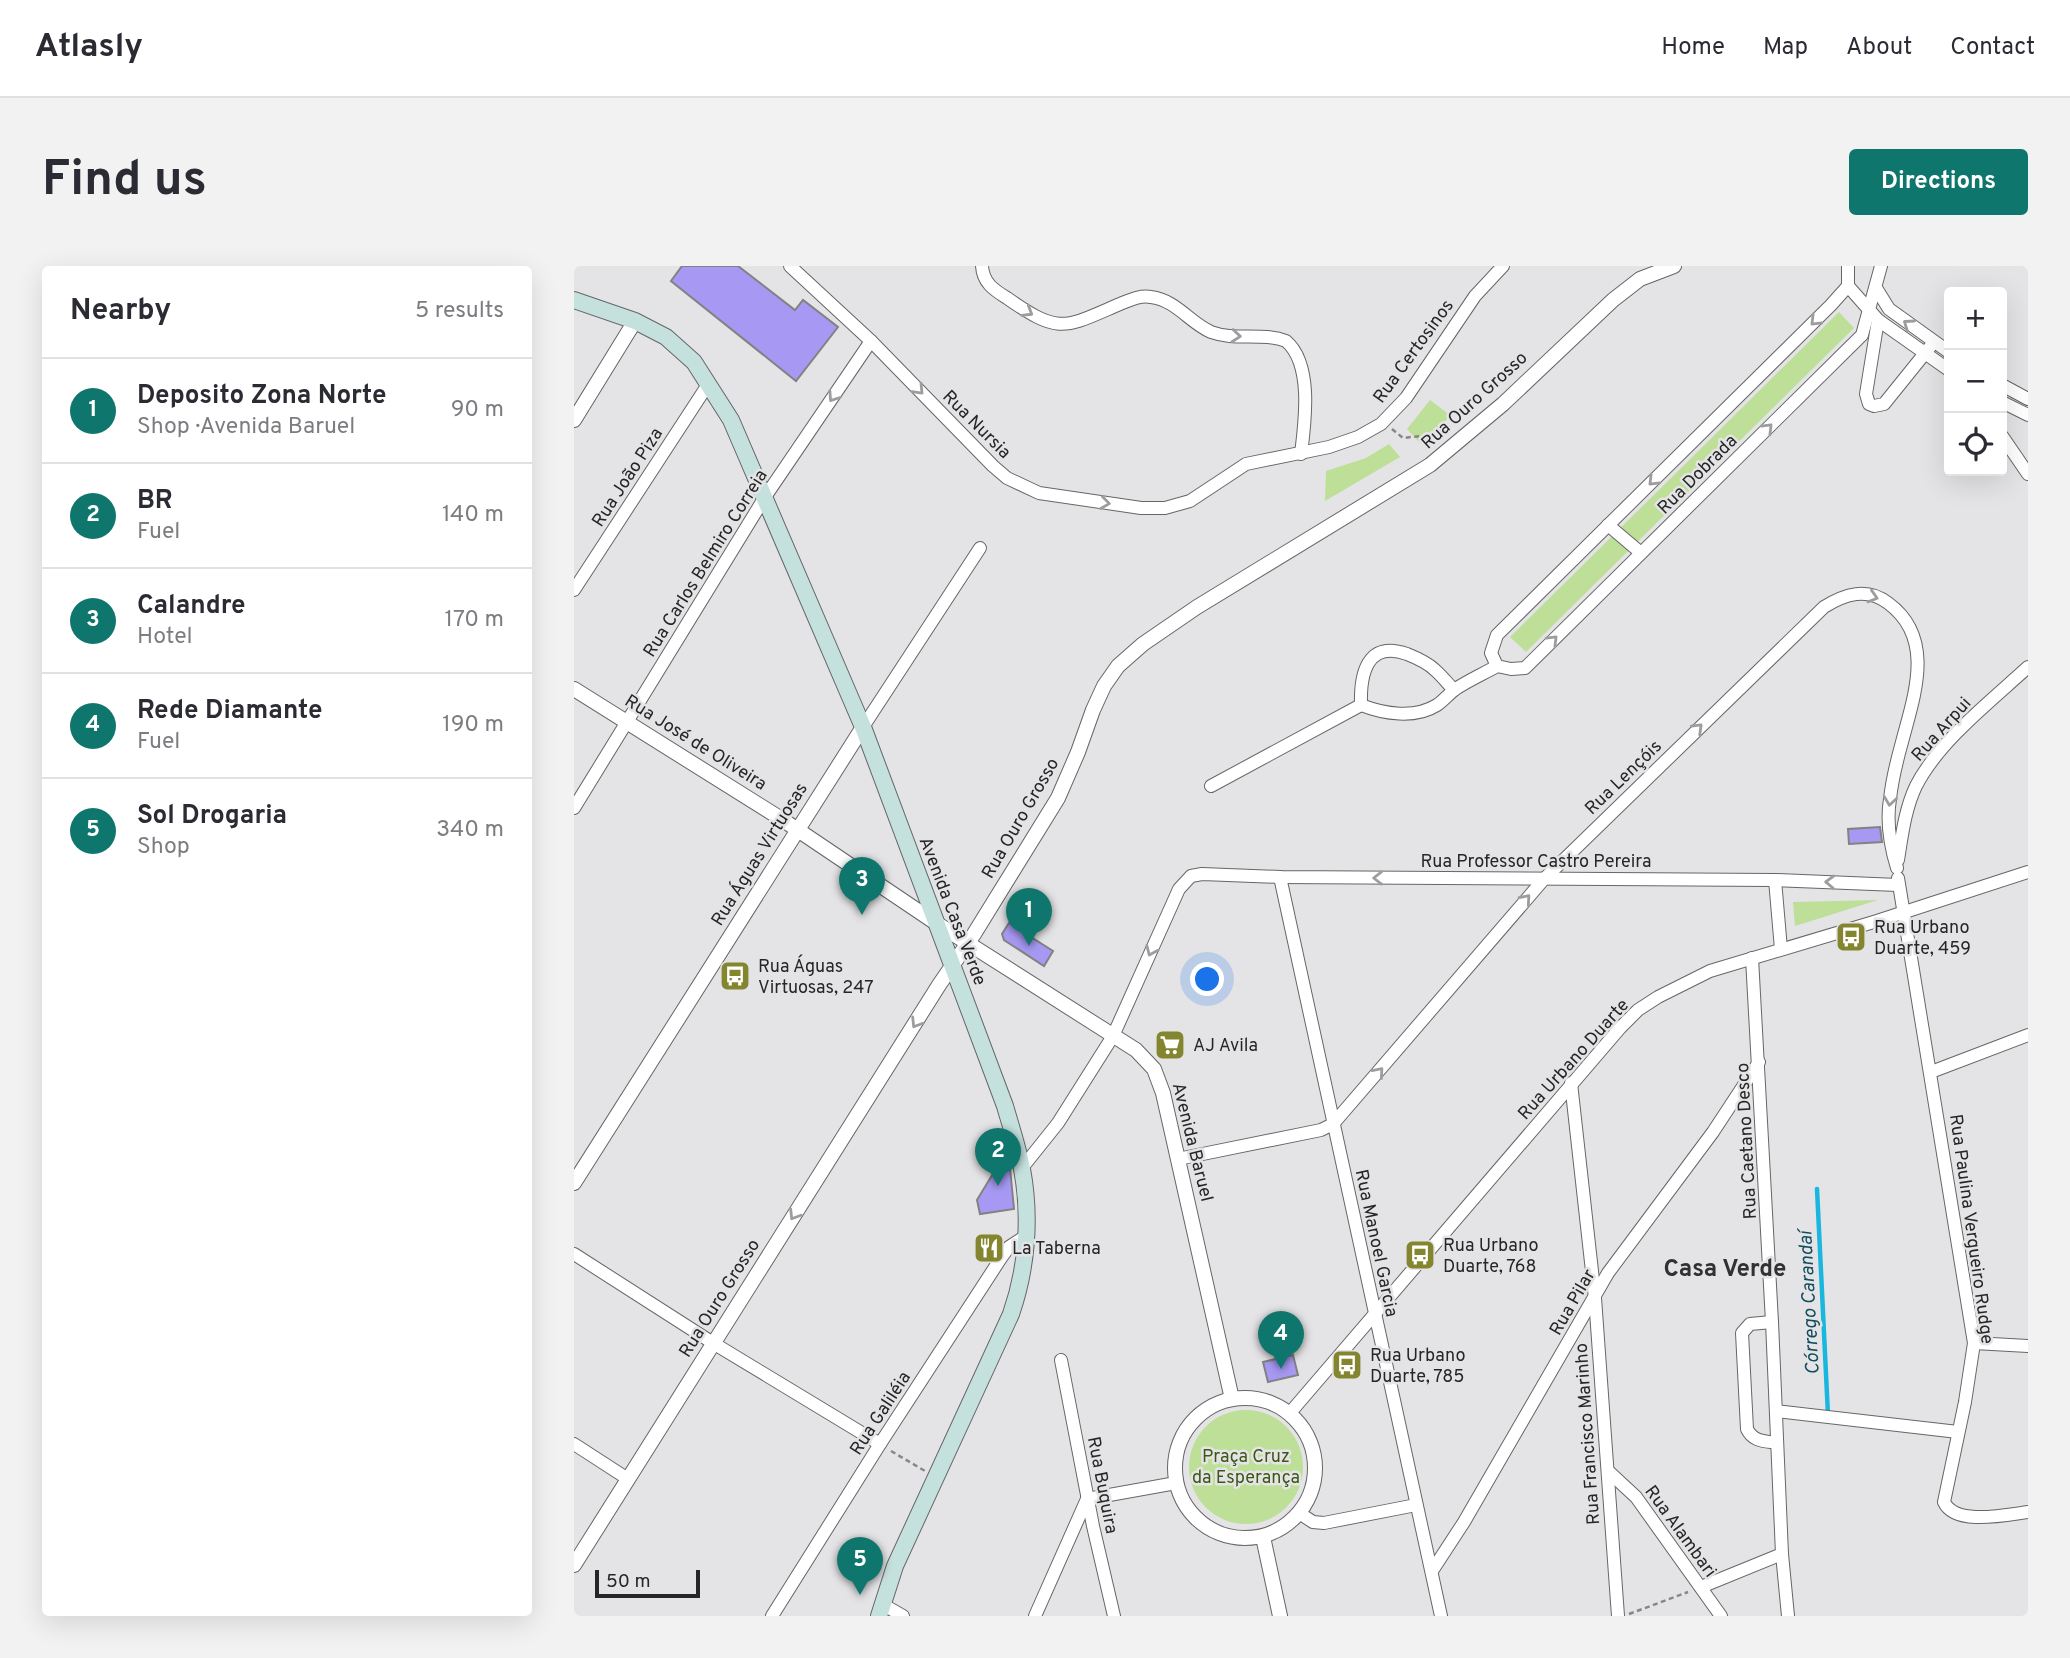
<!DOCTYPE html>
<meta charset="utf-8">
<style>
:root{--surface:#fff;--page:#f2f2f3;--text:#2b2b33;--muted:#7c7c81;--line:#e1e1e2;--accent:#0f766e}
body{margin:0;font-family:Overpass,sans-serif;background:var(--page);color:var(--text)}
.controls{position:absolute;right:21px;top:21px;display:grid;overflow:hidden;border-radius:7px;box-shadow:0 7px 28px #0002}
.controls button{width:63px;height:63px;display:grid;place-items:center;padding:0;border:0;border-bottom:2px solid var(--line);background:var(--surface);color:var(--text);font:35px sans-serif}
.scale{position:absolute;left:21px;bottom:18px;width:105px;box-sizing:border-box;padding-left:7px;border:4px solid #262627;border-top:0;font-size:19px;line-height:24px;white-space:nowrap;color:#262627;-webkit-text-stroke:5px #e4e4e6;paint-order:stroke}
.you{position:absolute;left:634px;top:714px;width:24px;height:24px;margin:-18px;border:5px solid #fff;border-radius:50%;background:#1a73e8;box-shadow:0 0 0 10px #1a73e833}
.badge{display:grid;place-items:center;width:46px;height:46px;border-radius:50%;background:var(--accent);color:#fff;font-size:23px;font-weight:700}
.pin{position:absolute;translate:-50% -58px;filter:drop-shadow(0 2px 4px #0008)}
.pin::after{content:'';position:absolute;top:37px;width:24px;height:21px;background:inherit;clip-path:polygon(0 0,100% 0,50% 100%)}
.list{margin:0;padding:0;list-style:none}
h2{display:flex;justify-content:space-between;align-items:center;height:91px;margin:0;padding:0 28px;font-size:30px}
h2 small{font-size:23px;font-weight:400;color:var(--muted)}
.list li{display:grid;grid-template-columns:46px 1fr auto;gap:21px;align-items:center;box-sizing:border-box;height:105px;padding:0 28px;border-top:2px solid var(--line)}
.list b{display:block;font-size:26px;white-space:nowrap}
.list p{margin:0;font-size:23px;white-space:nowrap;color:var(--muted)}
.list em{font-size:23px;font-style:normal;color:var(--muted)}
.icon{flex:none;width:38px;height:38px;fill:none;stroke:currentColor;stroke-width:2;stroke-linecap:round;stroke-linejoin:round}
.map{position:relative;flex:none;width:1454px;height:1350px;overflow:hidden;border-radius:7px}
header{display:flex;align-items:center;gap:42px;box-sizing:border-box;height:98px;padding:0 35px;background:var(--surface);border-bottom:2px solid var(--line)}
header strong{font-size:33px}
nav{display:flex;gap:38px;margin-inline-start:auto;font-size:24px}
.intro{display:flex;align-items:center;justify-content:space-between;box-sizing:border-box;height:168px;padding:0 42px}
h1{margin:0;font-size:49px}
.button{padding:18px 32px;border-radius:7px;background:var(--accent);color:#fff;font-size:24px;font-weight:700}
main{display:flex;gap:42px;padding:0 42px}
aside{flex:1;background:var(--surface);border-radius:7px;box-shadow:0 7px 28px #0002}
.map>svg:first-child{display:block}
</style>
<header>
<strong>Atlasly</strong>
<nav><a>Home</a><a>Map</a><a>About</a><a>Contact</a></nav>
</header>
<div class="intro"><h1>Find us</h1><a class="button">Directions</a></div>
<main>
<aside>
<h2>Nearby<small>5 results</small></h2>
<ul class="list">
<li><span class="badge">1</span><div><b>Deposito Zona Norte</b><p>Shop · Avenida Baruel</p></div><em>90 m</em></li>
<li><span class="badge">2</span><div><b>BR</b><p>Fuel</p></div><em>140 m</em></li>
<li><span class="badge">3</span><div><b>Calandre</b><p>Hotel</p></div><em>170 m</em></li>
<li><span class="badge">4</span><div><b>Rede Diamante</b><p>Fuel</p></div><em>190 m</em></li>
<li><span class="badge">5</span><div><b>Sol Drogaria</b><p>Shop</p></div><em>340 m</em></li>
</ul>
</aside>
<div class="map">
<svg width="1454" height="1350" viewBox="0 0 1454 1350">
<rect width="100%" height="100%" fill="#e4e4e6"/>
<!-- green -->
<g fill="#bddf98">
<path d="M 1265,46 L 1280,62 L 952,386 L 936,371 Z"/>
<path d="M 856,134 L 877,150 L 846,177 L 833,163 Z"/>
<path d="M 815,178 L 826,191 L 751,235 L 752,205 L 792,192 Z"/>
<path d="M 1304,634 L 1221,660 L 1219,636 Z"/>
<circle cx="672" cy="1201" r="57"/>
</g>
<g fill="none" stroke-linecap="round" stroke-linejoin="round">
<!-- stream -->
<path stroke="#19b6dd" stroke-width="4.5" d="M 1243,923 L 1254,1149"/>
</g>
<!-- building -->
<g fill="#a799f3" stroke="#828284" stroke-width="2">
<path d="M 108,0 L 164,0 L 221,44 L 229,34 L 264,61 L 222,115 L 97,15 Z"/>
<path d="M 1306,561 L 1308,576 L 1275,578 L 1274,563 Z"/>
<path d="M 435,657 L 479,685 L 470,700 L 430,674 L 428,668 Z"/>
<path d="M 436,902 L 440,943 L 406,948 L 403,934 L 420,906 Z"/>
<path d="M 719,1089 L 724,1109 L 694,1116 L 689,1096 Z"/>
</g>
<g fill="none" stroke-linecap="round" stroke-linejoin="round">
<!-- minor casing -->
<g stroke="#666668" stroke-width="14">
<g id="minor">
<path d="M 216,0 L 297,75 L 419,200 L 433,212 L 465,227 L 567,242 L 591,242 L 616,235 L 672,198 L 755,181 L 784,171 L 807,158 L 832,132 L 901,30 L 929,0"/>
<path d="M 408,0 C 409,17 420,24 433,32 C 486,69 490,62 546,38 C 556,34 566,29 577,31 C 602,34 616,57 637,66 C 661,75 688,66 712,75 C 739,98 731,156 727,188"/>
<path d="M 1274,20 L 1304,54 L 1375,104"/>
<path d="M 1302,22 L 1315,43 L 1375,86"/>
<path d="M 1304,54 L 1292,128 L 1295,138 L 1300,140 L 1310,138 L 1360,76"/>
<path d="M 1428,119 L 1454,133"/>
<path d="M 1428,136 L 1454,149"/>
<path d="M 1428,170 L 1454,208"/>
<path d="M 1034,259 L 1067,287"/>
<path d="M 0,324 L 135,117"/>
<path d="M 923,400 L 917,387 L 923,369 L 1257,39 L 1274,20 L 1274,0"/>
<path d="M 787,439 C 810,448 841,453 863,439 C 869,435 874,429 880,424 C 893,415 909,408 923,400 L 937,403 L 951,402 L 1288,69 L 1307,0"/>
<path d="M 787,439 C 786,408 793,374 833,388 C 843,392 854,397 861,404 C 868,410 874,418 880,424"/>
<path d="M 289,461 L 406,282"/>
<path d="M 637,520 L 787,439"/>
<path d="M 0,542 L 191,231 L 297,75"/>
<path d="M 1324,594 C 1328,569 1331,543 1342,520 C 1365,475 1417,435 1454,401"/>
<path d="M 706,611 L 867,1350"/>
<path d="M 1324,612 L 1400,1077 L 1391,1136 L 1370,1236 C 1381,1260 1431,1249 1454,1246"/>
<path d="M 1201,614 L 1207,683"/>
<path d="M 1178,692 L 1198,1056 L 1208,1288 L 1214,1350"/>
<path d="M 1357,806 L 1454,769"/>
<path d="M 997,817 L 1021,1032 L 1044,1350"/>
<path d="M 604,893 L 747,864 L 759,858 L 970,613 L 1250,341 C 1271,328 1293,321 1314,337 C 1362,372 1340,430 1328,476 C 1323,494 1318,514 1316,533 C 1312,557 1316,579 1323,602"/>
<path d="M 448,902 L 484,857 L 539,770 L 605,623 L 617,610 L 628,608 L 706,611 L 1201,614 L 1324,619"/>
<path d="M 0,988 L 139,1077 L 306,1178"/>
<path d="M 1198,1056 L 1176,1058 L 1168,1067 L 1173,1163 C 1179,1176 1191,1175 1203,1177"/>
<path d="M 1400,1077 L 1454,1080"/>
<path d="M 487,1094 L 519,1260 L 540,1350"/>
<path d="M 1202,1145 L 1384,1166"/>
<path d="M 715,1148 L 1046,762 L 1064,744 L 1084,731 L 1136,705 L 1303,655 L 1454,606"/>
<path d="M 0,1178 L 54,1213"/>
<path d="M 1034,1205 L 1062,1231 L 1147,1350"/>
<path d="M 725,1247 L 739,1256 L 750,1257 L 842,1239"/>
<path d="M 858,1305 L 890,1256 L 1034,1007 L 1139,866 L 1185,796"/>
<path d="M 1127,1321 L 1208,1288"/>
<path d="M 308,1338 L 329,1350"/>
<path d="M 198,1350 L 306,1178 L 427,992 L 435,981 L 452,970"/>
<path d="M 461,1350 L 513,1233 L 602,1217"/>
</g>
</g>
<!-- tertiary casing -->
<g stroke="#666668" stroke-width="16">
<g id="tertiary">
<path d="M 0,154 L 61,55"/>
<path d="M 0,423 L 209,554 L 362,657 L 562,784 L 580,803 L 589,827 L 658,1133"/>
<path d="M 0,917 L 289,461"/>
<circle cx="671" cy="1202" r="70"/>
<path d="M 689,1271 L 706,1350"/>
<path d="M 0,1299 L 365,719 L 400,668 L 484,532 L 504,486 L 519,444 L 530,420 L 544,400 L 569,378 L 623,341 L 856,199 L 929,138 L 1039,34 L 1066,13 L 1100,0"/>
</g>
</g>
<!-- secondary casing -->
<g stroke="#666668" stroke-width="18">
<path id="secondary" d="M 0,34 L 61,55 L 92,71 L 120,96 L 157,154 L 289,461 L 431,840 C 437,861 444,882 448,903 C 457,951 453,1002 437,1048 L 321,1300 L 305,1350"/>
</g>
<!-- path -->
<g stroke="#878789" stroke-width="2.5" stroke-dasharray="5 3.5" stroke-linecap="butt">
<path d="M 818,163 L 829,172 L 864,168 L 869,172"/>
<path d="M 317,1185 L 351,1205"/>
<path d="M 1055,1348 L 1114,1326"/>
</g>
<!-- minor -->
<use href="#minor" stroke="#fff" stroke-width="12"/>
<!-- tertiary -->
<use href="#tertiary" stroke="#fff" stroke-width="14"/>
<!-- secondary -->
<use href="#secondary" stroke="#c4e1de" stroke-width="16"/>
</g>
<!-- one-way arrows -->
<defs><path id="oneway-chevron" d="M-2-3.5L2.5 0L-2 3.5" fill="none" stroke-width="1.6" stroke-linecap="round" stroke-linejoin="round" transform="scale(1.75)"/></defs>
<g stroke="#9d9d9e">
<use href="#oneway-chevron" transform="translate(454 46) rotate(31)"/>
<use href="#oneway-chevron" transform="translate(1241 55) rotate(135)"/>
<use href="#oneway-chevron" transform="translate(1334 58) rotate(-145)"/>
<use href="#oneway-chevron" transform="translate(662 70) rotate(5)"/>
<use href="#oneway-chevron" transform="translate(345 124) rotate(46)"/>
<use href="#oneway-chevron" transform="translate(259 131) rotate(124)"/>
<use href="#oneway-chevron" transform="translate(1194 162) rotate(-45)"/>
<use href="#oneway-chevron" transform="translate(1079 215) rotate(135)"/>
<use href="#oneway-chevron" transform="translate(531 237) rotate(8)"/>
<use href="#oneway-chevron" transform="translate(1299 331) rotate(17)"/>
<use href="#oneway-chevron" transform="translate(979 374) rotate(-45)"/>
<use href="#oneway-chevron" transform="translate(1124 462) rotate(-44)"/>
<use href="#oneway-chevron" transform="translate(1316 535) rotate(98)"/>
<use href="#oneway-chevron" transform="translate(804 612) rotate(-180)"/>
<use href="#oneway-chevron" transform="translate(1256 616) rotate(-178)"/>
<use href="#oneway-chevron" transform="translate(952 633) rotate(-49)"/>
<use href="#oneway-chevron" transform="translate(577 685) rotate(114)"/>
<use href="#oneway-chevron" transform="translate(342 757) rotate(122)"/>
<use href="#oneway-chevron" transform="translate(805 806) rotate(-49)"/>
<use href="#oneway-chevron" transform="translate(220 949) rotate(122)"/>
</g>
<!-- icons -->
<defs>
<g id="bus-square" transform="scale(1.575)"><rect x="-9" y="-9" width="18" height="18" rx="4" fill="#84852f" stroke="#e4e4e6"/><path d="M-5-6H5V4H4V6H2V4H-2V6H-4V4H-5ZM-3.5-4V0h7V-4ZM-3.5 1.2v1.5H-2V1.2ZM2 1.2v1.5H3.5V1.2Z" fill="#fff"/></g>
<g id="supermarket-square" transform="scale(1.575)"><rect x="-9" y="-9" width="18" height="18" rx="4" fill="#84852f" stroke="#e4e4e6"/><path d="M-6-5.5h2.5l.6 2H6L4.5 2H-2.5L-4.4-4H-6ZM-1.5 3.2a1.3 1.3 0 1 0 .1 0ZM3 3.2a1.3 1.3 0 1 0 .1 0Z" fill="#fff"/></g>
<g id="restaurant-square" transform="scale(1.575)"><rect x="-9" y="-9" width="18" height="18" rx="4" fill="#84852f" stroke="#e4e4e6"/><path d="M-5-6h1v4h1v-4h1v4h1v-4h1v5L-1.5 .5V6h-2V.5L-5-1ZM5-6V6H3V1.5H1.5Q1.5-4 5-6Z" fill="#fff"/></g>
</defs>
<g fill-rule="evenodd">
<use href="#bus-square" x="1277" y="671"/>
<use href="#bus-square" x="161" y="710"/>
<use href="#supermarket-square" x="596" y="779"/>
<use href="#restaurant-square" x="415" y="982"/>
<use href="#bus-square" x="846" y="989"/>
<use href="#bus-square" x="773" y="1099"/>
</g>
<g text-anchor="middle" stroke-width="5" stroke-linejoin="round" paint-order="stroke">
<!-- street labels -->
<g font-size="18" fill="#262627" stroke="#e4e4e6">
<text transform="translate(839 85) rotate(-54)" y="6">Rua Certosinos</text>
<text transform="translate(900 134) rotate(-42)" y="6">Rua Ouro Grosso</text>
<text transform="translate(403 158) rotate(45)" y="6">Rua Nursia</text>
<text transform="translate(1123 208) rotate(-45)" y="6">Rua Dobrada</text>
<text transform="translate(53 211) rotate(-57)" y="6">Rua João Piza</text>
<text transform="translate(131 297) rotate(-58)" y="6">Rua Carlos Belmiro Correia</text>
<text transform="translate(1367 463) rotate(-48)" y="6">Rua Arpui</text>
<text transform="translate(122 476) rotate(32)" y="6">Rua José de Oliveira</text>
<text transform="translate(1049 511) rotate(-44)" y="6">Rua Lençóis</text>
<text transform="translate(446 552) rotate(-60)" y="6">Rua Ouro Grosso</text>
<text transform="translate(185 588) rotate(-58)" y="6">Rua Águas Virtuosas</text>
<text x="962" y="601">Rua Professor Castro Pereira</text>
<text transform="translate(379 645) rotate(69)" y="6">Avenida Casa Verde</text>
<text transform="translate(999 793) rotate(-48)" y="6">Rua Urbano Duarte</text>
<text transform="translate(1172 875) rotate(-93)" y="6">Rua Caetano Desco</text>
<text transform="translate(619 876) rotate(76)" y="6">Avenida Baruel</text>
<text transform="translate(1398 963) rotate(82)" y="6">Rua Paulina Vergueiro Rudge</text>
<text transform="translate(803 977) rotate(78)" y="6">Rua Manoel Garcia</text>
<text transform="translate(145 1032) rotate(-58)" y="6">Rua Ouro Grosso</text>
<text transform="translate(998 1036) rotate(-60)" y="6">Rua Pilar</text>
<text transform="translate(306 1147) rotate(-57)" y="6">Rua Galiléia</text>
<text transform="translate(1013 1168) rotate(-94)" y="6">Rua Francisco Marinho</text>
<text transform="translate(529 1219) rotate(79)" y="6">Rua Buquira</text>
<text transform="translate(1107 1265) rotate(54)" y="6">Rua Alambari</text>
</g>
<!-- poi labels -->
<g font-size="18" fill="#262627" stroke="#e4e4e6" text-anchor="start">
<text x="1300" y="667">Rua Urbano<tspan x="1300" dy="21">Duarte, 459</tspan></text>
<text x="184" y="706">Rua Águas<tspan x="184" dy="21">Virtuosas, 247</tspan></text>
<text x="619" y="785">AJ Avila</text>
<text x="869" y="985">Rua Urbano<tspan x="869" dy="21">Duarte, 768</tspan></text>
<text x="438" y="988">La Taberna</text>
<text x="796" y="1095">Rua Urbano<tspan x="796" dy="21">Duarte, 785</tspan></text>
</g>
<!-- park labels -->
<g font-size="18" fill="#3c5616" stroke="#e4e4e6">
<text x="672" y="1196">Praça Cruz<tspan x="672" dy="21">da Esperança</tspan></text>
</g>
<!-- water labels -->
<g font-size="19" font-style="italic" fill="#124c5d" stroke="#e4e4e6">
<text transform="translate(1234 1037) rotate(-93)" y="7">Córrego Carandaí</text>
</g>
<!-- district labels -->
<g font-size="24" font-weight="bold" fill="#313132" stroke="#e4e4e6">
<text x="1151" y="1010">Casa Verde</text>
</g>
</g>
</svg>
<div class="controls">
<button>+</button>
<button>−</button>
<button><svg class="icon" aria-label="locate" viewBox="0 0 24 24"><circle cx="12" cy="12" r="6"/><path d="M12 2v4M12 18v4M2 12h4M18 12h4"/></svg></button>
</div>
<div class="scale">50 m</div>
<div class="you"></div>
<div class="pin badge" style="left:455px;top:680px">1</div>
<div class="pin badge" style="left:424px;top:920px">2</div>
<div class="pin badge" style="left:288px;top:649px">3</div>
<div class="pin badge" style="left:707px;top:1103px">4</div>
<div class="pin badge" style="left:286px;top:1329px">5</div>
</div>
</main>
